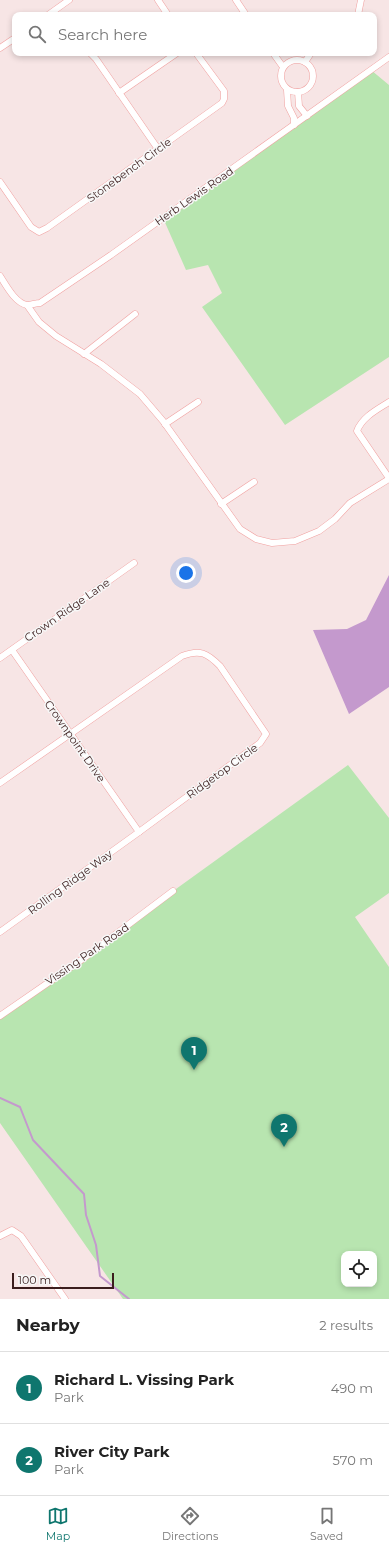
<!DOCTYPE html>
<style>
:root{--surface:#fff;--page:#f6f6f6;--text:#222;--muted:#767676;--line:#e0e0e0;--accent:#0f766e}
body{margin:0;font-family:Montserrat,sans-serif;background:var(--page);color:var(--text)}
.controls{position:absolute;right:12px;bottom:12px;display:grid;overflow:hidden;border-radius:8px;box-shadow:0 2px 6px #0003}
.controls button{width:36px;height:36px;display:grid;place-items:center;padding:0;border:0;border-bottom:1px solid var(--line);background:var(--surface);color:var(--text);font:20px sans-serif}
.scale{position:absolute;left:12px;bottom:10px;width:102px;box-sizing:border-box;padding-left:4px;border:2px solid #3b1d1d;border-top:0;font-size:11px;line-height:14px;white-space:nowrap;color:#3b1d1d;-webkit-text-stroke:3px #f7f7f7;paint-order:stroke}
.you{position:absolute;left:186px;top:573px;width:14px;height:14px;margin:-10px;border:3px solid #fff;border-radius:50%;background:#1a73e8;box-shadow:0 0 0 6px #1a73e833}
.badge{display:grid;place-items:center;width:26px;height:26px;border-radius:50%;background:var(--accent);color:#fff;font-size:13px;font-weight:700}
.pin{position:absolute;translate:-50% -33px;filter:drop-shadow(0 1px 2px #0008)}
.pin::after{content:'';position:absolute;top:21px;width:14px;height:12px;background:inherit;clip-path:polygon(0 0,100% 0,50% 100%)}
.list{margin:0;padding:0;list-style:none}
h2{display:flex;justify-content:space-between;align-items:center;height:52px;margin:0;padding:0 16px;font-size:17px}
h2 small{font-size:13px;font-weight:400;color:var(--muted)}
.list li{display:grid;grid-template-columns:26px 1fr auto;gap:12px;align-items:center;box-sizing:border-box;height:72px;padding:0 16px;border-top:1px solid var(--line)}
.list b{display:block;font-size:15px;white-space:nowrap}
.list p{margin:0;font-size:13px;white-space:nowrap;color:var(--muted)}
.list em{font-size:13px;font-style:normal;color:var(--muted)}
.icon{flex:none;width:22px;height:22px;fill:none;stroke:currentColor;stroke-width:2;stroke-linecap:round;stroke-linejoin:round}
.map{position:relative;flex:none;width:389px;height:1299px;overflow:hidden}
.search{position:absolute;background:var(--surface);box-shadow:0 2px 6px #0003;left:12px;right:12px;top:12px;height:44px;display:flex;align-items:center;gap:10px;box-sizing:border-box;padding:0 14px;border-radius:8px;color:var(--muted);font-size:15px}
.sheet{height:196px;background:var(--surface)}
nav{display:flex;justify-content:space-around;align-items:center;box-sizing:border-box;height:56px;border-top:1px solid var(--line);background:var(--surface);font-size:11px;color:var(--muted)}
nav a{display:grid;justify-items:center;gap:2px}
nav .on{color:var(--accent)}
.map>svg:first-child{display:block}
</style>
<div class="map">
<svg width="389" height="1299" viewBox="0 0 389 1299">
<rect width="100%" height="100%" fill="#f7e5e5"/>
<!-- green -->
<g fill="#b8e5b0" fill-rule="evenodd">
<path d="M 371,70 L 389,85 L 389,357 L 285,425 L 202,307 L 222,293 L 208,265 L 186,270 L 163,218 Z"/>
<path d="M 348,765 L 389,818 L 389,893 L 355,917 L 389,967 L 389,1299 L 123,1299 L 0,1123 L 0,1016 ZM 344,1254 L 374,1254 L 374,1284 L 344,1284 Z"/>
</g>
<!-- water -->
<path fill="#c499cd" d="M 389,575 L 389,687 L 349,714 L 313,630 L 347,629 L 366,620 Z"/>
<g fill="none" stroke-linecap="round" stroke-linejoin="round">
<!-- stream -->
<path stroke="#c499cd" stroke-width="2" d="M 0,1098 L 20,1107 L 33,1140 L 84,1194 L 86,1215 L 96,1245 L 100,1276 L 129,1299"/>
<!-- minor casing -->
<g stroke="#f1a1a0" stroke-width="7">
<g id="minor">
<path d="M 158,0 L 168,15"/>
<path d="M 236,0 L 246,15"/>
<path d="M 48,15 L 69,0"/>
<path d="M 358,15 L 361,0"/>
<path d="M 0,48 L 15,38"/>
<path d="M 90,53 L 96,59 L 158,149"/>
<path d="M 273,53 L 283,67"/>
<circle cx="297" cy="76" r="16"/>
<path d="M 305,62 L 311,53"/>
<path d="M 287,90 L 288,106 L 294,118 L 294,125"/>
<path d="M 298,92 L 299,106 L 307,116"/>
<path d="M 119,93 L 177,53"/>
<path d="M 0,182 L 31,227 L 39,232 L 47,228 L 222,103 L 224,99 L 224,91 L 196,53"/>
<path d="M 0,276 C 6,285 15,303 27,305 C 31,305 36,303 40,303 L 111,255 L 389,57"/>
<path d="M 27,305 L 39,322 L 56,336 L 101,364 L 140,394 L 163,421 L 240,529 L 256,539 L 272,543 L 295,541 L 319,531 L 335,519 L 350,503 L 389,479"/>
<path d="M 84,354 L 135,314"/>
<path d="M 389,402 C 378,409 362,417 357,431 L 389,478"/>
<path d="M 165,424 L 198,402"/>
<path d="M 221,504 L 254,482"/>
<path d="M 12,650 L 139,832"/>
<path d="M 0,658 L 134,563"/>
<path d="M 0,783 L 182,656 C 200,649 207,653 220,666 L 266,734 L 260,743 L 139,832 L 0,932"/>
<path d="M 0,1016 L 84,958 L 173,891"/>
<path d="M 0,1236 L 12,1230 L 21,1236 L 65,1299"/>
</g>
</g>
<!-- minor -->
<use href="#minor" stroke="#fff" stroke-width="6"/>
</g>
<g text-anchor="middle" stroke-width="3" stroke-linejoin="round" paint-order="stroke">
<!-- street labels -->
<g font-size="11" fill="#3b1d1d" stroke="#f7f7f7">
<text transform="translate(129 170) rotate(-36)" y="4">Stonebench Circle</text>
<text transform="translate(194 196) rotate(-35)" y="4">Herb Lewis Road</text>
<text transform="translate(67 610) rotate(-35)" y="4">Crown Ridge Lane</text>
<text transform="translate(75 741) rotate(55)" y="4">Crownpoint Drive</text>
<text transform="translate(222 771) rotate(-36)" y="4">Ridgetop Circle</text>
<text transform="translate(70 882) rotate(-36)" y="4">Rolling Ridge Way</text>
<text transform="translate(87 954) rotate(-35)" y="4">Vissing Park Road</text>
</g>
</g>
</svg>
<div class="controls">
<button><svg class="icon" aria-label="locate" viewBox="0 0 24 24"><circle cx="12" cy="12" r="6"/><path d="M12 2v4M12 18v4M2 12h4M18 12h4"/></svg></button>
</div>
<div class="scale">100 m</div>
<div class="you"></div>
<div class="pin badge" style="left:194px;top:1070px">1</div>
<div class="pin badge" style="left:284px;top:1147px">2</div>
<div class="search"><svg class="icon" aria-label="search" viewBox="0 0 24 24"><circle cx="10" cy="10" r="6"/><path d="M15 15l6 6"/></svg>Search here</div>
</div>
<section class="sheet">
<h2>Nearby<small>2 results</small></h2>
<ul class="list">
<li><span class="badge">1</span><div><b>Richard L. Vissing Park</b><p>Park</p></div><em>490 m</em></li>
<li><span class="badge">2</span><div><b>River City Park</b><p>Park</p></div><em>570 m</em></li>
</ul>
</section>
<nav>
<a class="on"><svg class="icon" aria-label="map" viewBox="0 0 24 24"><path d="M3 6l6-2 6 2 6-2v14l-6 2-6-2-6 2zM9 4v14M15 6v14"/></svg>Map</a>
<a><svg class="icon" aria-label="directions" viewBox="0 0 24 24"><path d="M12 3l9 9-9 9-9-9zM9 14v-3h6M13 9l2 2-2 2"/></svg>Directions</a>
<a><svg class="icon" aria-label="saved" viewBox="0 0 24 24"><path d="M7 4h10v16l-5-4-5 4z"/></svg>Saved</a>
</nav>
